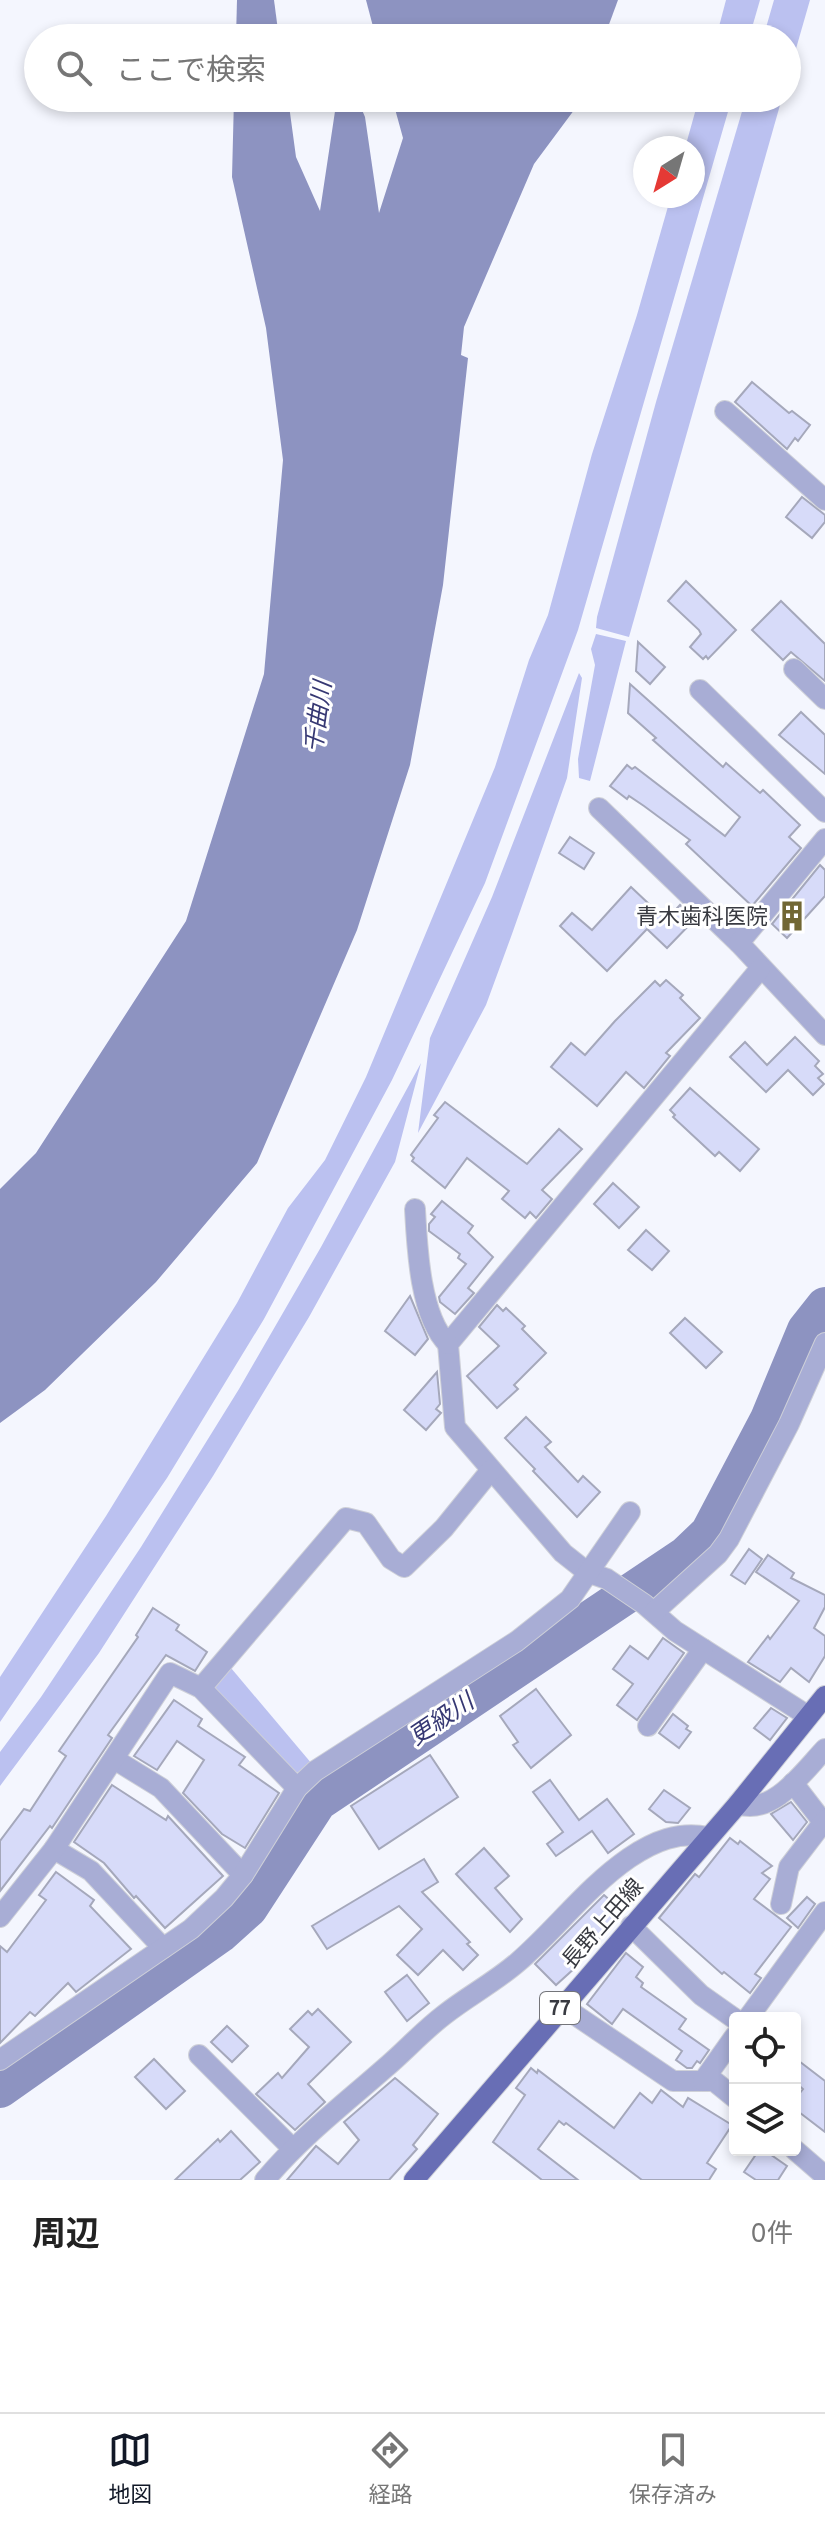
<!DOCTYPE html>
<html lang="ja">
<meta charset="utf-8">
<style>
:root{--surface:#fff;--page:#f6f6f6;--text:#222;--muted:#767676;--line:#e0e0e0;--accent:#111827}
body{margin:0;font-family:Overpass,"Noto Sans JP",sans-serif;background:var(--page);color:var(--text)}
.controls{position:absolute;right:24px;bottom:24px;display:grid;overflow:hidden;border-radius:8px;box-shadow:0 4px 12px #0003}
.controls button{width:72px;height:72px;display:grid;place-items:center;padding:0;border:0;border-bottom:2px solid var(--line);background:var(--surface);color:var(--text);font:40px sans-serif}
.compass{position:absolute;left:633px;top:136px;width:72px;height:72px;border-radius:50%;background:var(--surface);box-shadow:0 4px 12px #0003;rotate:217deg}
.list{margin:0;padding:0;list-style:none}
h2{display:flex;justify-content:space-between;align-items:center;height:104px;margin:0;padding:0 32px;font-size:34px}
h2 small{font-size:26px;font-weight:400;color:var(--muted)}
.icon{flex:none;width:44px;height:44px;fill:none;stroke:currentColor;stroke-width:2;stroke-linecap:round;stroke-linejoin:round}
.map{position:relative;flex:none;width:825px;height:2180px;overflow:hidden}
.search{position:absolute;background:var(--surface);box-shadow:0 4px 12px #0003;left:24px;right:24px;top:24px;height:88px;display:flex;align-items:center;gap:20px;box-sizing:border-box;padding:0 28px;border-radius:44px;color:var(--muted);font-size:30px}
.sheet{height:232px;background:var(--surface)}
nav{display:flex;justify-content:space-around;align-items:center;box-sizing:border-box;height:112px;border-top:2px solid var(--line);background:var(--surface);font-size:22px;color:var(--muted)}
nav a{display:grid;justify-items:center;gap:4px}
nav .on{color:var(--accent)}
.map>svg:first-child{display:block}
</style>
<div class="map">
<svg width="825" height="2180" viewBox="0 0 825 2180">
<rect width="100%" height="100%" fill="#f4f6fe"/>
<!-- green -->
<g fill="#bbc1f0">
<path d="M 726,0 L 760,0 L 749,38 L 716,38 Z"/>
<path d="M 774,0 L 810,0 L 787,80 L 787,38 L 763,38 Z"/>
<path d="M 699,98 L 732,98 L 578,630 L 485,883 L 392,1080 L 264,1319 L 167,1478 L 0,1722 L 0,1677 L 106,1516 L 237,1303 L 288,1208 L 325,1160 L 366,1077 L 495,767 L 529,660 L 548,615 L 592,454 L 637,315 L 671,196 L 693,196 L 693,148 L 685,148 Z"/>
<path d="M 746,98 L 782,98 L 629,637 L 596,628 L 597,617 L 656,402 Z"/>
<path d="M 596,634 L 626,641 L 590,781 L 579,778 L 578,759 L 595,665 L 591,649 Z"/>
<path d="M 579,673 L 582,678 L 567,778 L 512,934 L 486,1005 L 418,1133 L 430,1038 L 492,897 Z"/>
<path d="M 421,1063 L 395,1162 L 309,1317 L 213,1476 L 99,1653 L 0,1786 L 0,1752 L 41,1697 L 141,1547 L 239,1389 L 321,1247 Z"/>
<path d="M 231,1668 L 312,1764 L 301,1772 L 294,1773 L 215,1691 L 214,1686 Z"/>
</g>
<!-- water -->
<g fill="#8d93c1">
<path d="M 237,0 L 274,0 L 279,38 L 236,38 Z"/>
<path d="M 366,0 L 618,0 L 604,38 L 376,38 Z"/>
<path d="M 234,98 L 288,98 L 296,157 L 320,211 L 337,98 L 357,98 L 365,117 L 379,213 L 403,138 L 392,98 L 583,98 L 534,164 L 464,327 L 461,355 L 468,358 L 443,585 L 410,765 L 357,930 L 257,1163 L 156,1282 L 45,1390 L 0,1423 L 0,1189 L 36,1153 L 186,921 L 264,674 L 283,460 L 266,328 L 232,177 Z"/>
</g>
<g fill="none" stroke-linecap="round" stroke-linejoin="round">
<!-- river -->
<path stroke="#8d93c1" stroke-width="38" d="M 0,2089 L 220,1934 L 249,1908 L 318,1802 L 686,1555 L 709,1533 L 769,1419 L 806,1330 L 825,1306"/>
</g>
<!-- building -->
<g fill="#d7dbf9" stroke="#a5a8bb" stroke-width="2">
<path d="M 752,382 L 789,413 L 792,411 L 810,425 L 798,441 L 795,438 L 787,449 L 735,402 Z"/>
<path d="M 802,497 L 825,515 L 825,522 L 812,538 L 786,517 Z"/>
<path d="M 686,581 L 736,630 L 708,659 L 706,656 L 703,659 L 690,647 L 701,634 L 699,630 L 668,601 Z"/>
<path d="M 781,601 L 825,644 L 825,681 L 791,652 L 783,660 L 752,630 Z"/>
<path d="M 638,642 L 665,667 L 650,684 L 636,671 Z"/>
<path d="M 630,684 L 723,767 L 726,763 L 760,793 L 763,790 L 800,825 L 789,837 L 801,848 L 752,906 L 686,844 L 690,840 L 644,806 L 629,796 L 627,799 L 610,786 L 627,765 L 632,769 L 635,767 L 725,836 L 740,817 L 653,740 L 656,738 L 628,713 Z"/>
<path d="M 801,712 L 825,735 L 825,774 L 779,735 Z"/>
<path d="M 570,837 L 594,853 L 584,869 L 559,853 Z"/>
<path d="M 820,865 L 825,870 L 825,896 L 787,938 L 772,924 Z"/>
<path d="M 631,887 L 666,920 L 680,905 L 695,919 L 667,948 L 647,929 L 607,971 L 560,926 L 572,913 L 592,930 Z"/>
<path d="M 666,980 L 683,995 L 680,998 L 700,1018 L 666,1053 L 670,1056 L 644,1088 L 626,1072 L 597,1106 L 551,1067 L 571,1043 L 585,1055 L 615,1021 L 655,981 L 660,986 Z"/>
<path d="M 795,1037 L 819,1061 L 815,1066 L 823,1074 L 818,1078 L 824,1084 L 813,1095 L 788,1070 L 766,1092 L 730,1057 L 745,1042 L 767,1065 Z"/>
<path d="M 690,1088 L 759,1149 L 740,1171 L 719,1152 L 715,1156 L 673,1117 L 675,1115 L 670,1110 Z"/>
<path d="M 445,1102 L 527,1164 L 559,1129 L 582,1149 L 542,1190 L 552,1199 L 536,1218 L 530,1212 L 525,1218 L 502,1199 L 509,1191 L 467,1158 L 445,1188 L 412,1161 L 414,1158 L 411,1155 L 438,1118 L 434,1115 Z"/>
<path d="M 613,1183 L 639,1207 L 619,1228 L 594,1204 Z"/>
<path d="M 442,1201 L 473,1226 L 468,1233 L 493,1257 L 468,1288 L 474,1293 L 455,1314 L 440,1302 L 439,1297 L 466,1264 L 458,1258 L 460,1254 L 429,1231 L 429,1224 L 435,1217 L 431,1214 Z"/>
<path d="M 646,1230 L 669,1251 L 652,1270 L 628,1250 Z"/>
<path d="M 410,1296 L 428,1339 L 415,1355 L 385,1331 Z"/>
<path d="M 497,1305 L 503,1311 L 506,1308 L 525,1326 L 522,1329 L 546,1353 L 514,1385 L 518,1389 L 497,1408 L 467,1376 L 499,1346 L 479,1327 Z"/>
<path d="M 685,1318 L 722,1352 L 706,1368 L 670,1333 Z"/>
<path d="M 437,1372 L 440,1404 L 436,1409 L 441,1413 L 426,1430 L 404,1410 Z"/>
<path d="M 526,1417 L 551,1442 L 545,1447 L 578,1482 L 583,1476 L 600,1492 L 577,1517 L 533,1471 L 535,1469 L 505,1438 Z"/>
<path d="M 749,1549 L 762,1559 L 745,1584 L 731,1575 Z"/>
<path d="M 768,1555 L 794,1573 L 791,1578 L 825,1595 L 825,1607 L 814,1628 L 825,1636 L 825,1656 L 809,1682 L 791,1668 L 780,1682 L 748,1662 L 768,1636 L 770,1639 L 799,1601 L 756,1572 Z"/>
<path d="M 153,1608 L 179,1625 L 176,1630 L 207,1652 L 195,1671 L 166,1655 L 108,1735 L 112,1738 L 52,1828 L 50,1826 L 0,1891 L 0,1841 L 24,1809 L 30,1811 L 66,1756 L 59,1751 L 138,1637 L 136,1635 Z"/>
<path d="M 663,1638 L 684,1653 L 637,1720 L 617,1705 L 633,1684 L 613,1669 L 630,1646 L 648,1659 Z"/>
<path d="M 536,1689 L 571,1735 L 531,1768 L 513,1745 L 518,1742 L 500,1716 Z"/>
<path d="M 174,1700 L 202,1719 L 198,1726 L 245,1757 L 239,1765 L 279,1793 L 245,1848 L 222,1834 L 183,1793 L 204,1760 L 177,1741 L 157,1770 L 134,1756 Z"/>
<path d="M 771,1708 L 787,1718 L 770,1740 L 754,1728 Z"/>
<path d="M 673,1714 L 688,1726 L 686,1729 L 691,1732 L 679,1748 L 659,1733 Z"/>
<path d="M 430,1755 L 458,1797 L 379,1849 L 351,1806 Z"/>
<path d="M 550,1780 L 579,1820 L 607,1799 L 634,1834 L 608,1853 L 592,1831 L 556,1856 L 547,1844 L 563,1832 L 533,1792 Z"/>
<path d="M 112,1785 L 166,1820 L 168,1816 L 223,1876 L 165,1928 L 136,1896 L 134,1898 L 104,1863 L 74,1842 Z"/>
<path d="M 664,1790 L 690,1808 L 678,1823 L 666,1822 L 649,1809 Z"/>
<path d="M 791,1802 L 807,1822 L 793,1840 L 771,1814 Z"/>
<path d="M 730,1838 L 738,1844 L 740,1841 L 772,1866 L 762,1873 L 770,1879 L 754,1899 L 791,1927 L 755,1974 L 761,1978 L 750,1993 L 724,1972 L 722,1974 L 659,1918 L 695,1874 L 699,1877 Z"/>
<path d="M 484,1848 L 509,1876 L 495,1888 L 522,1919 L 510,1932 L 456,1874 Z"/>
<path d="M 424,1859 L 438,1882 L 422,1892 L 470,1942 L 467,1944 L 478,1955 L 463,1970 L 443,1950 L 418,1975 L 397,1955 L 422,1929 L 399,1906 L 327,1949 L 312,1926 Z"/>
<path d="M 56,1872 L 94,1900 L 90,1906 L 131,1949 L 76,1992 L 68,1983 L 35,2016 L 30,2012 L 0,2043 L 0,1946 L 7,1952 L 46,1900 L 39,1895 Z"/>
<path d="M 604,1895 L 622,1911 L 577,1966 L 556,1985 L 535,1964 Z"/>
<path d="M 807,1897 L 815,1904 L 798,1928 L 787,1918 Z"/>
<path d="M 626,1953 L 643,1967 L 636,1977 L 643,1983 L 641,1987 L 686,2019 L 679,2029 L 709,2050 L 700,2063 L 697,2061 L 692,2068 L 687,2068 L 676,2060 L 682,2051 L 623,2009 L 612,2024 L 587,2004 Z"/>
<path d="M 407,1975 L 429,2003 L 407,2021 L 385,1992 Z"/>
<path d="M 318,2009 L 351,2042 L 308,2084 L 325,2102 L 295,2130 L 256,2094 L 278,2073 L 282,2078 L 309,2047 L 290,2029 L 308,2011 L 312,2015 Z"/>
<path d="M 227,2026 L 248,2046 L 232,2062 L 211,2042 Z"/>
<path d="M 795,2058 L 825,2081 L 825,2132 L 795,2109 L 795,2099 L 803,2089 L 795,2082 Z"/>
<path d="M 154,2059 L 185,2091 L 166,2109 L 135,2077 Z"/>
<path d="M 531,2068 L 537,2073 L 538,2070 L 614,2128 L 640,2093 L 652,2103 L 661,2090 L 683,2107 L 688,2098 L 732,2125 L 707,2163 L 716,2169 L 709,2180 L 642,2180 L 566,2123 L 564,2125 L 559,2121 L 538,2149 L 578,2180 L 542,2180 L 493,2142 L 525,2095 L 516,2088 Z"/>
<path d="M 395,2078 L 438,2114 L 413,2145 L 417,2149 L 389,2180 L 287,2180 L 316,2146 L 338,2164 L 359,2140 L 344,2122 Z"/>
<path d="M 231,2131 L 260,2162 L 240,2180 L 175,2180 L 218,2139 L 220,2142 Z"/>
<path d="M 759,2150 L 764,2150 L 787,2166 L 778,2180 L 756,2180 L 744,2172 Z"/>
</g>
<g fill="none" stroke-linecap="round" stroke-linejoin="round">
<!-- minor casing -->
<g stroke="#ced0d8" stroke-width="22">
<g id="minor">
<path d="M 725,411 L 825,500"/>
<path d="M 794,669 L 825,699"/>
<path d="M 700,690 L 825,812"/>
<path d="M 599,808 L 739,943"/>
<path d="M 825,839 L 739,943 L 825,1035"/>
<path d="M 760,969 L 448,1344 L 455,1427 L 563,1553 L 587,1572 L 607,1579 L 644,1604 L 675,1631 L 808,1716"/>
<path d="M 415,1209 C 417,1247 420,1317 448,1344"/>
<path d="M 654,1612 L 718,1554 L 729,1539 L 789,1424 L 825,1343"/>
<path d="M 201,1688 L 346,1518 L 366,1523 L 391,1559 L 404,1567 L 444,1528 L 491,1470"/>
<path d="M 648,1726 L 703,1649"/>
<path d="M 114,1759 L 161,1788 L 243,1875"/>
<path d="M 793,1783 L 823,1822"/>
<path d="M 738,1804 C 773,1816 803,1772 825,1749"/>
<path d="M 54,1849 L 91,1871 L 163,1948"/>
<path d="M 781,1904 L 789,1867 L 825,1820"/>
<path d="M 0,1917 L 54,1849 L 170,1673 L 201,1688 L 297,1788"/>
<path d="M 631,1926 L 701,1995 L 735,2019"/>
<path d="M 562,2006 L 673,2081 L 714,2081 L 735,2098"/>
<path d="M 748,2018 L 825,1912"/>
<path d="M 199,2055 L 292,2148"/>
<path d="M 0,2060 L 191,1929 L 224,1898 L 243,1875 L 297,1788 L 315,1771 L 517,1641 L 570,1599 L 630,1512"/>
<path d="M 703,2081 L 735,2036"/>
<path d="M 795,2150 L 825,2176"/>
<path d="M 265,2180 C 301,2137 343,2105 385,2068 C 405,2051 423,2031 444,2015 C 468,1996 495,1982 518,1962 C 556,1929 587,1887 629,1858 C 654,1841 679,1831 708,1837"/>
</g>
</g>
<!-- major casing -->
<g stroke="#ced0d8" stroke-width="22">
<path id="major" d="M 414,2180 L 738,1804 L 825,1696"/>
</g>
<!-- minor -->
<use href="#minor" stroke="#a8add5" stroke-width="20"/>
<!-- major -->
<use href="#major" stroke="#686eb5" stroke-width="20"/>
</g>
<!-- icons -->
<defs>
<g id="building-bare" transform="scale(2.4)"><path d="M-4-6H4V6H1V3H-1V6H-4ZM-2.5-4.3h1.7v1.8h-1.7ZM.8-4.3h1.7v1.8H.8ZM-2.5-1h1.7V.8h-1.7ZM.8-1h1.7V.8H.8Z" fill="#716734" stroke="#fff" stroke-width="2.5" paint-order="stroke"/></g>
</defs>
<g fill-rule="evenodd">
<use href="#building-bare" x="792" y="916"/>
</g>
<g text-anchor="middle" stroke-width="6" stroke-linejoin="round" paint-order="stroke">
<!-- shield labels -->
<rect fill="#fff" stroke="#74757a" stroke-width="2" x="540" y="1992" width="40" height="32" rx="6"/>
<g font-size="20" font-weight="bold" fill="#383a41">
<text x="560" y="2015">77</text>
</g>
<!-- poi labels -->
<g font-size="22" fill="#383a41" stroke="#fff" text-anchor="end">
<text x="768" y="924">青木歯科医院</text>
</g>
<!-- street labels -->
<g font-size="22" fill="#383a41" stroke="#fff">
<text transform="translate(602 1923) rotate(-49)" y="8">長野上田線</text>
</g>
<!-- water labels -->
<g font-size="24" font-style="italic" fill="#363873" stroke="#fff">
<text transform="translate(318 717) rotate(-82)" y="8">千曲川</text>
<text transform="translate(441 1719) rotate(-34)" y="8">更級川</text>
</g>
</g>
</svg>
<div class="controls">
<button><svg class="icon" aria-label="locate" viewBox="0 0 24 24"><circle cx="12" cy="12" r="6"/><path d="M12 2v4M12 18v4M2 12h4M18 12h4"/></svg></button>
<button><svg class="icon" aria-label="layers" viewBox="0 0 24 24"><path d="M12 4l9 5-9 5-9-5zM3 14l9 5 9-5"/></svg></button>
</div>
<svg class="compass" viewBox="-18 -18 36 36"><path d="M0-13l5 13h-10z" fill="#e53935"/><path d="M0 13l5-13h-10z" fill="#767676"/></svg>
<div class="search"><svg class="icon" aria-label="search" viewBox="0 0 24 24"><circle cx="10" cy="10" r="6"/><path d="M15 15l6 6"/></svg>ここで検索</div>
</div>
<section class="sheet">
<h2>周辺<small>0件</small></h2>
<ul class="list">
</ul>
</section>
<nav>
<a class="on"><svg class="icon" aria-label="map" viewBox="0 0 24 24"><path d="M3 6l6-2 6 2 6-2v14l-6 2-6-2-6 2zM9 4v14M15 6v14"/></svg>地図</a>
<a><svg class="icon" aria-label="directions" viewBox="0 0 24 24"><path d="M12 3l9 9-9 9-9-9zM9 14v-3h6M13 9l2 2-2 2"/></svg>経路</a>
<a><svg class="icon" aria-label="saved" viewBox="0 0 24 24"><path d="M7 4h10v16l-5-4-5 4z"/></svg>保存済み</a>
</nav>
